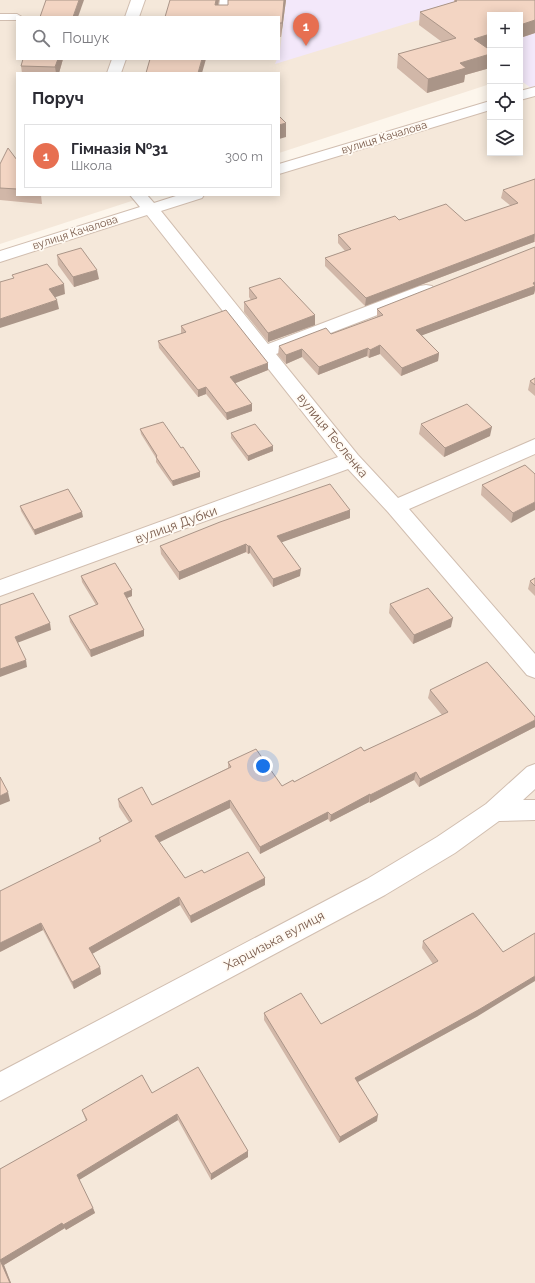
<!DOCTYPE html>
<html lang="uk">
<meta charset="utf-8">
<style>
:root{--surface:#fff;--page:#f2f2f3;--text:#2b2b33;--muted:#7c7c81;--line:#e1e1e2;--accent:#e76f51}
body{margin:0;font-family:Raleway,sans-serif;background:var(--page);color:var(--text)}
.controls{position:absolute;right:12px;top:12px;display:grid;overflow:hidden;border-radius:0px;box-shadow:0 2px 10px #0003}
.controls button{width:36px;height:36px;display:grid;place-items:center;padding:0;border:0;border-bottom:1px solid var(--line);background:var(--surface);color:var(--text);font:20px sans-serif}
.you{position:absolute;left:263px;top:766px;width:14px;height:14px;margin:-10px;border:3px solid #fff;border-radius:50%;background:#1a73e8;box-shadow:0 0 0 6px #1a73e833}
.badge{display:grid;place-items:center;width:26px;height:26px;border-radius:50%;background:var(--accent);color:#fff;font-size:13px;font-weight:700}
.pin{position:absolute;translate:-50% -33px;filter:drop-shadow(0 1px 2px #0008)}
.pin::after{content:'';position:absolute;top:21px;width:14px;height:12px;background:inherit;clip-path:polygon(0 0,100% 0,50% 100%)}
.list{margin:0;padding:0;list-style:none}
h2{display:flex;justify-content:space-between;align-items:center;height:52px;margin:0;padding:0 16px;font-size:17px}
h2 small{font-size:13px;font-weight:400;color:var(--muted)}
.list li{display:grid;grid-template-columns:26px 1fr auto;gap:12px;align-items:center;box-sizing:border-box;height:64px;margin:0 8px 8px;padding:0 8px;border:1px solid var(--line);border-radius:0px}
.list b{display:block;font-size:15px;white-space:nowrap}
.list p{margin:0;font-size:13px;white-space:nowrap;color:var(--muted)}
.list em{font-size:13px;font-style:normal;color:var(--muted)}
.icon{flex:none;width:22px;height:22px;fill:none;stroke:currentColor;stroke-width:2;stroke-linecap:round;stroke-linejoin:round}
.map{position:relative;flex:none;width:535px;height:1283px;overflow:hidden}
.search{position:absolute;background:var(--surface);box-shadow:0 2px 10px #0003;left:16px;top:16px;width:264px;height:44px;display:flex;align-items:center;gap:10px;box-sizing:border-box;padding:0 14px;border-radius:0px;color:var(--muted);font-size:15px}
.panel{position:absolute;background:var(--surface);box-shadow:0 2px 10px #0003;left:16px;top:72px;width:264px;height:124px;border-radius:0px}
.map>svg:first-child{display:block}
</style>
<div class="map">
<svg width="535" height="1283" viewBox="0 0 535 1283">
<rect width="100%" height="100%" fill="#fdf6ec"/>
<!-- residential -->
<g fill="#f5e8da" fill-rule="evenodd">
<path d="M 0,0 L 535,0 L 520,15 L 490,15 L 490,84 L 279,153 L 279,73 L 17,73 L 17,195 L 150,195 L 0,244 ZM 17,17 L 279,17 L 279,59 L 17,59 Z"/>
<path d="M 535,91 L 535,1283 L 0,1283 L 0,254 L 196,195 L 279,195 L 279,169 L 490,105 L 490,153 L 520,153 L 520,96 Z"/>
</g>
<!-- education -->
<path fill="#f3e8fa" d="M 286,0 L 535,0 L 535,91 L 520,80 L 520,15 L 490,15 L 490,57 L 435,15 L 275,64 L 277,59 L 279,59 Z"/>
<g fill="none" stroke-linecap="round" stroke-linejoin="round">
<!-- lane casing -->
<g stroke="#d1beb0" stroke-width="2">
<g id="lane">
<path d="M 220,0 L 230,0 L 227,17 L 217,17 Z"/>
<path d="M 0,14 L 17,14 L 22,17 L 17,17 L 17,20 L 0,20 Z"/>
</g>
</g>
<!-- street casing -->
<g stroke="#d1beb0" stroke-width="2">
<g id="street">
<path d="M 131,0 L 145,0 L 139,17 L 125,17 Z"/>
<path d="M 112,59 L 126,59 L 121,73 L 107,73 Z"/>
<path d="M 535,87 L 535,96 L 520,100 L 520,91 Z"/>
<path d="M 490,101 L 490,110 L 279,174 L 279,164 Z"/>
<path d="M 130,195 L 147,195 L 154,203 L 179,195 L 204,195 L 202,198 L 161,211 L 268,344 L 420,286 L 426,285 L 432,286 L 435,290 L 432,294 L 276,354 L 358,455 L 398,498 L 535,439 L 535,454 L 409,509 L 535,654 L 535,678 L 527,675 L 388,512 L 348,469 L 0,596 L 0,580 L 338,457 L 147,215 L 0,262 L 0,251 L 140,207 Z"/>
<path d="M 535,764 L 535,789 L 523,800 L 535,800 L 535,820 L 499,821 L 455,853 L 385,895 L 0,1101 L 0,1072 L 367,879 L 437,837 L 486,804 L 527,767 Z"/>
</g>
</g>
<!-- lane -->
<use href="#lane" fill="#fff" fill-rule="evenodd"/>
<!-- street -->
<use href="#street" fill="#fff" fill-rule="evenodd"/>
</g>
<!-- wall -->
<g fill="#d1b7a8">
<path d="M 170,0 L 219,0 L 218,5 L 228,5 L 286,0 L 281,37 L 279,37 L 279,17 Z"/>
<path d="M 454,0 L 535,0 L 535,33 L 520,38 L 520,15 L 490,15 L 490,47 L 487,48 L 490,50 L 490,68 L 465,75 L 464,82 L 427,93 L 397,68 L 398,54 L 442,42 L 419,25 L 420,12 L 454,2 Z"/>
<path d="M 63,59 L 59,73 L 22,73 L 21,66 Z"/>
<path d="M 17,160 L 17,195 L 41,195 L 42,204 L 0,200 L 0,164 Z"/>
<path d="M 535,179 L 535,242 L 534,242 L 365,306 L 325,266 L 325,258 L 345,251 L 338,243 L 338,235 L 399,220 L 465,221 L 511,206 L 501,198 L 503,190 Z"/>
<path d="M 57,255 L 99,279 L 74,287 L 58,265 Z"/>
<path d="M 249,288 L 315,315 L 315,325 L 268,342 L 244,312 L 244,302 L 251,300 L 249,297 Z"/>
<path d="M 535,290 L 534,294 L 422,335 L 439,353 L 438,361 L 401,376 L 380,354 L 369,358 L 367,356 L 318,375 L 302,357 L 286,364 L 278,355 L 279,346 L 331,334 L 377,317 L 377,309 Z"/>
<path d="M 181,326 L 268,370 L 235,383 L 252,404 L 252,411 L 227,420 L 206,394 L 198,397 L 159,348 L 158,341 L 181,334 Z"/>
<path d="M 535,378 L 535,396 L 528,390 L 530,381 Z"/>
<path d="M 421,424 L 490,436 L 444,457 L 419,434 Z"/>
<path d="M 140,429 L 181,448 L 200,477 L 173,486 L 156,462 L 156,458 L 141,434 Z"/>
<path d="M 231,433 L 273,446 L 273,451 L 248,461 L 231,438 Z"/>
<path d="M 525,465 L 511,523 L 481,495 L 482,485 Z"/>
<path d="M 20,506 L 83,517 L 35,535 L 21,511 Z"/>
<path d="M 350,510 L 350,518 L 281,542 L 300,576 L 273,587 L 250,553 L 248,554 L 246,552 L 179,580 L 161,554 L 160,546 Z"/>
<path d="M 81,576 L 132,596 L 127,598 L 144,630 L 144,636 L 91,657 L 70,622 L 69,616 L 96,605 L 82,582 Z"/>
<path d="M 535,578 L 535,596 L 528,589 L 530,581 Z"/>
<path d="M 390,604 L 451,627 L 413,644 L 389,613 Z"/>
<path d="M 430,690 L 535,727 L 419,787 L 414,780 L 370,803 L 369,802 L 330,822 L 328,819 L 260,854 L 230,808 L 159,842 L 185,878 L 204,873 L 265,878 L 265,885 L 191,923 L 180,905 L 92,954 L 100,967 L 101,974 L 74,989 L 43,930 L 0,952 L 100,842 L 99,838 L 129,822 L 119,807 L 118,799 L 152,805 L 228,768 L 228,762 L 282,786 L 294,782 L 364,751 L 442,715 L 428,698 Z"/>
<path d="M 423,941 L 478,1016 L 358,1082 L 377,1121 L 339,1143 L 264,1020 L 264,1013 L 321,1024 L 433,964 L 422,948 Z"/>
<path d="M 152,1093 L 248,1151 L 248,1157 L 211,1180 L 178,1120 L 79,1180 L 93,1208 L 95,1213 L 66,1230 L 65,1228 L 4,1265 L 11,1283 L 0,1283 L 0,1169 L 86,1121 L 82,1110 Z"/>
</g>
<!-- shaded-wall -->
<g fill="#aa9588">
<path d="M 79,0 L 84,0 L 78,17 L 73,17 Z"/>
<path d="M 216,0 L 219,0 L 216,17 L 215,5 Z"/>
<path d="M 284,0 L 286,0 L 281,37 L 282,23 Z"/>
<path d="M 535,20 L 535,33 L 520,38 L 520,25 Z"/>
<path d="M 490,34 L 490,47 L 473,52 L 474,39 Z"/>
<path d="M 490,54 L 490,68 L 465,75 L 464,82 L 427,93 L 428,79 L 460,63 Z"/>
<path d="M 58,59 L 63,59 L 59,73 L 56,73 L 55,67 Z"/>
<path d="M 202,59 L 206,59 L 202,73 L 198,73 Z"/>
<path d="M 286,123 L 286,137 L 279,139 L 279,125 Z"/>
<path d="M 535,234 L 534,242 L 365,306 L 366,298 Z"/>
<path d="M 97,270 L 99,279 L 74,287 L 73,277 Z"/>
<path d="M 535,282 L 535,290 L 534,294 L 415,338 L 416,330 Z"/>
<path d="M 64,284 L 65,294 L 50,299 L 49,289 Z"/>
<path d="M 57,300 L 59,309 L 0,328 L 0,319 Z"/>
<path d="M 315,315 L 315,325 L 268,342 L 268,333 Z"/>
<path d="M 380,345 L 380,354 L 369,358 L 370,350 Z"/>
<path d="M 368,348 L 367,356 L 318,375 L 319,367 Z"/>
<path d="M 302,349 L 302,357 L 286,364 L 286,355 Z"/>
<path d="M 439,353 L 438,361 L 401,376 L 402,368 Z"/>
<path d="M 268,363 L 268,370 L 231,385 L 230,377 Z"/>
<path d="M 206,387 L 206,394 L 198,397 L 198,390 Z"/>
<path d="M 252,404 L 252,411 L 227,420 L 226,413 Z"/>
<path d="M 492,427 L 490,436 L 444,457 L 445,448 Z"/>
<path d="M 273,446 L 273,451 L 248,461 L 248,456 Z"/>
<path d="M 200,472 L 200,477 L 173,486 L 172,481 Z"/>
<path d="M 535,502 L 535,510 L 511,523 L 513,513 Z"/>
<path d="M 350,510 L 350,518 L 277,544 L 277,536 Z"/>
<path d="M 82,512 L 83,517 L 35,535 L 34,530 Z"/>
<path d="M 246,544 L 246,552 L 179,580 L 179,572 Z"/>
<path d="M 248,546 L 250,546 L 250,553 L 248,554 Z"/>
<path d="M 301,569 L 300,576 L 273,587 L 273,579 Z"/>
<path d="M 132,590 L 132,596 L 124,599 L 124,593 Z"/>
<path d="M 453,618 L 451,627 L 413,644 L 414,635 Z"/>
<path d="M 50,623 L 51,630 L 17,643 L 15,637 Z"/>
<path d="M 144,630 L 144,636 L 91,657 L 90,650 Z"/>
<path d="M 26,660 L 27,667 L 0,677 L 0,669 Z"/>
<path d="M 535,720 L 535,727 L 419,787 L 420,779 Z"/>
<path d="M 416,772 L 414,780 L 370,803 L 370,795 Z"/>
<path d="M 8,792 L 10,801 L 0,805 L 0,796 Z"/>
<path d="M 370,794 L 369,802 L 330,822 L 331,815 Z"/>
<path d="M 230,800 L 230,808 L 156,844 L 155,836 Z"/>
<path d="M 328,812 L 328,819 L 260,854 L 260,847 Z"/>
<path d="M 265,878 L 265,885 L 191,923 L 190,916 Z"/>
<path d="M 179,897 L 180,905 L 90,955 L 89,948 Z"/>
<path d="M 41,923 L 43,930 L 0,952 L 0,943 Z"/>
<path d="M 100,967 L 101,974 L 74,989 L 72,982 Z"/>
<path d="M 535,976 L 535,981 L 478,1016 L 354,1084 L 355,1078 Z"/>
<path d="M 177,1114 L 178,1120 L 79,1180 L 77,1175 Z"/>
<path d="M 378,1115 L 377,1121 L 339,1143 L 340,1137 Z"/>
<path d="M 248,1151 L 248,1157 L 211,1180 L 211,1174 Z"/>
<path d="M 93,1208 L 95,1213 L 66,1230 L 63,1225 Z"/>
<path d="M 62,1223 L 65,1228 L 4,1265 L 11,1283 L 10,1283 L 0,1260 Z"/>
</g>
<!-- building -->
<g fill="#f3d5c3" stroke="#aa9588">
<path d="M 46,0 L 79,0 L 73,17 L 40,17 Z"/>
<path d="M 170,0 L 216,0 L 215,5 L 228,5 L 228,0 L 284,0 L 282,23 L 279,23 L 279,17 L 165,17 Z"/>
<path d="M 455,0 L 535,0 L 535,20 L 520,25 L 520,15 L 490,15 L 490,34 L 474,39 L 490,50 L 490,54 L 460,63 L 466,68 L 428,79 L 398,54 L 456,38 L 420,12 L 457,1 Z"/>
<path d="M 23,59 L 58,59 L 55,67 L 21,66 Z"/>
<path d="M 150,59 L 202,59 L 198,73 L 146,73 Z"/>
<path d="M 279,116 L 286,123 L 279,125 Z"/>
<path d="M 8,148 L 17,160 L 17,189 L 0,188 L 0,164 Z"/>
<path d="M 535,179 L 535,234 L 366,298 L 325,258 L 351,249 L 338,235 L 395,216 L 399,220 L 446,204 L 465,221 L 518,203 L 503,190 Z"/>
<path d="M 535,247 L 535,282 L 533,283 L 535,286 L 416,330 L 439,353 L 402,368 L 380,345 L 370,350 L 368,348 L 319,367 L 302,349 L 286,355 L 279,346 L 326,328 L 331,334 L 383,315 L 377,309 Z"/>
<path d="M 81,248 L 97,270 L 73,277 L 57,255 Z"/>
<path d="M 47,264 L 64,284 L 49,289 L 57,300 L 0,319 L 0,282 L 14,278 L 12,275 Z"/>
<path d="M 280,278 L 315,315 L 268,333 L 244,302 L 257,298 L 249,288 Z"/>
<path d="M 226,310 L 268,363 L 230,377 L 252,404 L 226,413 L 206,387 L 198,390 L 158,341 L 186,332 L 181,326 Z"/>
<path d="M 535,378 L 535,385 L 530,381 Z"/>
<path d="M 467,404 L 492,427 L 445,448 L 421,424 Z"/>
<path d="M 163,422 L 181,448 L 183,447 L 200,472 L 172,481 L 156,457 L 157,456 L 140,429 Z"/>
<path d="M 255,424 L 273,446 L 248,456 L 231,433 Z"/>
<path d="M 525,465 L 535,474 L 535,502 L 513,513 L 482,485 Z"/>
<path d="M 330,484 L 350,510 L 277,536 L 301,569 L 273,579 L 250,546 L 248,546 L 246,544 L 179,572 L 160,546 L 220,522 Z"/>
<path d="M 68,489 L 82,512 L 34,530 L 20,506 Z"/>
<path d="M 115,563 L 132,590 L 124,593 L 144,630 L 90,650 L 69,616 L 98,604 L 81,576 Z"/>
<path d="M 535,578 L 535,586 L 530,581 Z"/>
<path d="M 428,588 L 453,618 L 414,635 L 390,604 Z"/>
<path d="M 33,593 L 50,623 L 15,637 L 26,660 L 0,669 L 0,605 Z"/>
<path d="M 487,662 L 535,717 L 535,720 L 420,779 L 416,772 L 370,795 L 370,794 L 331,815 L 328,812 L 260,847 L 230,800 L 155,836 L 185,878 L 202,870 L 204,873 L 248,852 L 265,878 L 190,916 L 179,897 L 89,948 L 100,967 L 72,982 L 41,923 L 0,943 L 0,891 L 101,841 L 99,838 L 132,821 L 118,799 L 142,787 L 152,805 L 231,767 L 228,762 L 256,749 L 282,786 L 293,780 L 294,782 L 361,747 L 364,751 L 448,712 L 430,690 Z"/>
<path d="M 0,777 L 8,792 L 0,796 Z"/>
<path d="M 473,913 L 503,952 L 535,933 L 535,976 L 480,1009 L 355,1078 L 378,1115 L 340,1137 L 264,1013 L 301,993 L 321,1024 L 438,961 L 423,941 Z"/>
<path d="M 198,1067 L 248,1151 L 211,1174 L 177,1114 L 77,1175 L 93,1208 L 63,1225 L 62,1223 L 0,1260 L 10,1283 L 0,1283 L 0,1169 L 87,1120 L 82,1110 L 142,1075 L 152,1093 Z"/>
</g>
<g text-anchor="middle" stroke-width="3.5" stroke-linejoin="round" paint-order="stroke">
<!-- far-street labels -->
<g font-size="11" fill="#7a5c4d" stroke="#fffaf3">
<text transform="translate(384 137) rotate(-17)" y="4">вулиця Качалова</text>
<text transform="translate(75 232) rotate(-18)" y="4">вулиця Качалова</text>
</g>
<!-- street labels -->
<g font-size="13" fill="#7a5c4d" stroke="#fffaf3">
<text transform="translate(333 435) rotate(51)" y="5">вулиця Тесленка</text>
<text transform="translate(176 524) rotate(-20)" y="5">вулиця Дубки</text>
<text transform="translate(274 940) rotate(-28)" y="5">Харцизька вулиця</text>
</g>
</g>
</svg>
<div class="controls">
<button>+</button>
<button>−</button>
<button><svg class="icon" aria-label="locate" viewBox="0 0 24 24"><circle cx="12" cy="12" r="6"/><path d="M12 2v4M12 18v4M2 12h4M18 12h4"/></svg></button>
<button><svg class="icon" aria-label="layers" viewBox="0 0 24 24"><path d="M12 4l9 5-9 5-9-5zM3 14l9 5 9-5"/></svg></button>
</div>
<div class="you"></div>
<div class="pin badge" style="left:306px;top:46px">1</div>
<div class="search"><svg class="icon" aria-label="search" viewBox="0 0 24 24"><circle cx="10" cy="10" r="6"/><path d="M15 15l6 6"/></svg>Пошук</div>
<section class="panel">
<h2>Поруч<small></small></h2>
<ul class="list">
<li><span class="badge">1</span><div><b>Гімназія №31</b><p>Школа</p></div><em>300 m</em></li>
</ul>
</section>
</div>
